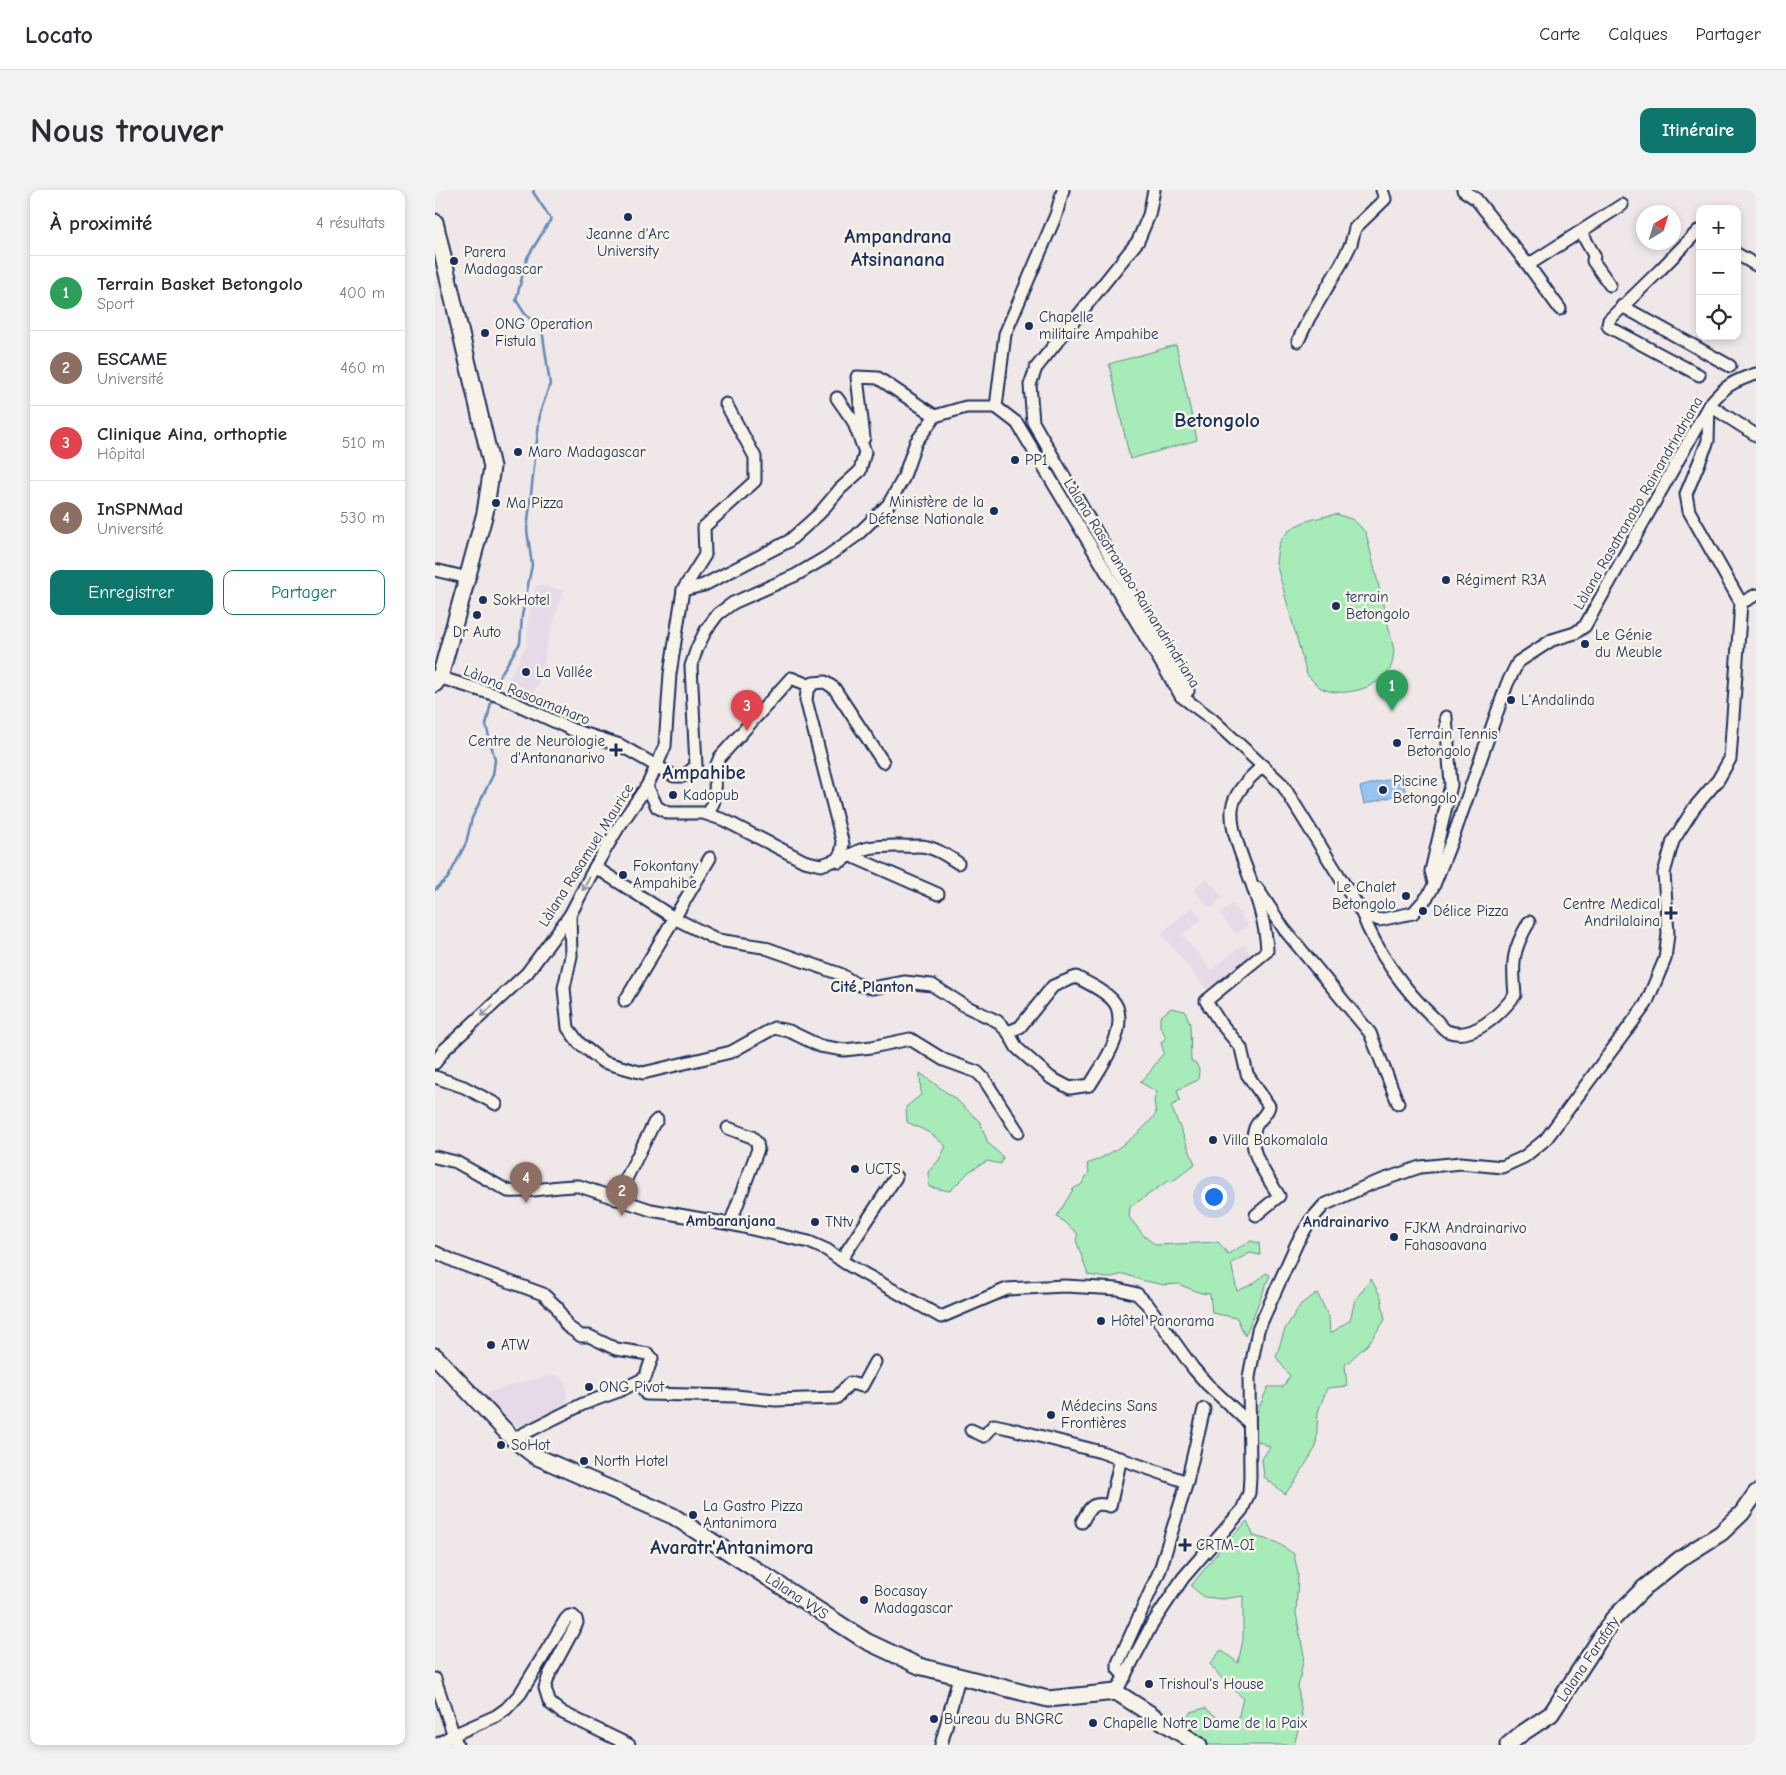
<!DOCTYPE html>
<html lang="fr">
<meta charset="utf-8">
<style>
:root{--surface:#fff;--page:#f2f2f3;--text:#2b2b33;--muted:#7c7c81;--line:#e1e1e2;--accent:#0f766e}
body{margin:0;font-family:"Comic Neue",sans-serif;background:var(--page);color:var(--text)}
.controls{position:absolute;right:15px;top:15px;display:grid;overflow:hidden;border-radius:10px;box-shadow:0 2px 8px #0003}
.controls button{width:45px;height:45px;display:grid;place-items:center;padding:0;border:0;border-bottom:1px solid var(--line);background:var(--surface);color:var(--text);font:25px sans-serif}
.compass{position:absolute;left:1201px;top:15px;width:45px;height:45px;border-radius:50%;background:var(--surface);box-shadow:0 2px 8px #0003;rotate:38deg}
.you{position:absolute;left:778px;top:1006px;width:18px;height:18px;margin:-12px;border:4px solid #fff;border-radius:50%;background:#1a73e8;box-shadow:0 0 0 8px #1a73e833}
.badge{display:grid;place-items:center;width:32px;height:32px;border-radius:50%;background:var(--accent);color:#fff;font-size:16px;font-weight:700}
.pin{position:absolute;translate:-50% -41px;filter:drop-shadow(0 1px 2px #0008)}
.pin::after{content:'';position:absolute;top:26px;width:18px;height:15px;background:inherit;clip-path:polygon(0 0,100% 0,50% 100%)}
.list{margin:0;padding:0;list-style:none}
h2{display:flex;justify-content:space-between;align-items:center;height:65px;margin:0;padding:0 20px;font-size:21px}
h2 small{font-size:16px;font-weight:400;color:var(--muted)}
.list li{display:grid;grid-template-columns:32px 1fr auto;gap:15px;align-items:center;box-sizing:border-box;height:75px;padding:0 20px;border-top:1px solid var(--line)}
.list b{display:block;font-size:19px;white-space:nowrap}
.list p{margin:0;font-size:16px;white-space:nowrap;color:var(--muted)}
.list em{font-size:16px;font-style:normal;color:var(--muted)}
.actions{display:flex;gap:10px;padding:15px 20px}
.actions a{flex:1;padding:11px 0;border:1px solid var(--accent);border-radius:10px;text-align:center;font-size:18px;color:var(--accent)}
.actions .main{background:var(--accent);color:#fff}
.icon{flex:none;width:28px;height:28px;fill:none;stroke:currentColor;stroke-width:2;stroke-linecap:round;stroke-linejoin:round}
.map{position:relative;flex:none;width:1321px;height:1555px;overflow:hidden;border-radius:10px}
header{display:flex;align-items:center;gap:30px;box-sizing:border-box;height:70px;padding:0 25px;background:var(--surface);border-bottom:1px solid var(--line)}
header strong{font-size:24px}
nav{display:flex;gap:28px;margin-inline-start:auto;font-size:18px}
.intro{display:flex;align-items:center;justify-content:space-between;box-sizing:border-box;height:120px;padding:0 30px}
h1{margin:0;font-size:35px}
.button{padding:12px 22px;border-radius:10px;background:var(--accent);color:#fff;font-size:18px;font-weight:700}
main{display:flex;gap:30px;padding:0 30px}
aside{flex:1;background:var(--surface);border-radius:10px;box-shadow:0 2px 8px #0003}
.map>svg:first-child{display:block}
</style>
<header>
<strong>Locato</strong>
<nav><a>Carte</a><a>Calques</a><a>Partager</a></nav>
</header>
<div class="intro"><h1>Nous trouver</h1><a class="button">Itinéraire</a></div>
<main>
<aside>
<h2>À proximité<small>4 résultats</small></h2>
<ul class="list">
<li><span class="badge" style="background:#2e9e5b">1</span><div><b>Terrain Basket Betongolo</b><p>Sport</p></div><em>400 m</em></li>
<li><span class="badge" style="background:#8d6e63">2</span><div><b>ESCAME</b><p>Université</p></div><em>460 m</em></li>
<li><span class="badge" style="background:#e0444e">3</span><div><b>Clinique Aina, orthoptie</b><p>Hôpital</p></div><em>510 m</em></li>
<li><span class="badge" style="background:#8d6e63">4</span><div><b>InSPNMad</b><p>Université</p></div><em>530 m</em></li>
</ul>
<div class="actions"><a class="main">Enregistrer</a><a>Partager</a></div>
</aside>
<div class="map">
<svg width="1321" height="1555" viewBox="0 0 1321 1555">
<rect width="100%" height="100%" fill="#efe7e8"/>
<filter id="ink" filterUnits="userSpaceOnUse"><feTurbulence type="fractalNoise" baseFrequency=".02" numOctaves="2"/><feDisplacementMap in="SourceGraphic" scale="10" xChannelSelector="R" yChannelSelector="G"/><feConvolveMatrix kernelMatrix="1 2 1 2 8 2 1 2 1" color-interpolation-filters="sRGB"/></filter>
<g filter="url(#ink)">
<!-- built -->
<g fill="#e6d9e8">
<path d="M 101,395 L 128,400 L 111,457 L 108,480 L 95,513 L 66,503 L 92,456 L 93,428 Z"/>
<path d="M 771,689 L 788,707 L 776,719 L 759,700 Z"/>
<path d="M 797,714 L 813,735 L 801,744 L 785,724 Z"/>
<path d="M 757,717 L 767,729 L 747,745 L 776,780 L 808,755 L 817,766 L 773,801 L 726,743 Z"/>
<path d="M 112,1186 L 124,1186 L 131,1196 L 132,1218 L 86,1240 L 49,1205 L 70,1197 Z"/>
</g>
<!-- green -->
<g fill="#a7ecb8" stroke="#618e8b">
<path d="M 741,155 L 762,250 L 695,269 L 674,174 Z"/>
<path d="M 901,324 L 919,330 L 931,343 L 959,460 C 958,466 958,474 955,479 C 944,499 902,510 883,496 C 879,493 876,488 872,485 L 841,373 C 842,367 842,359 844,354 C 855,331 880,329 901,324 Z"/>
<path d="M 736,818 L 750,821 L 755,834 L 756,871 L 761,873 L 764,880 L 763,890 L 742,900 L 745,911 L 736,916 L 760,974 L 737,992 L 733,991 L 695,1017 L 694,1027 L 710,1047 L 721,1055 L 783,1052 L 793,1064 L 816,1051 L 824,1053 L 825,1065 L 815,1063 L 796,1073 L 802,1101 L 818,1094 L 831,1083 L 835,1085 L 810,1146 L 802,1128 L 777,1123 L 775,1104 L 766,1103 L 743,1094 L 729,1095 L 706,1090 L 689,1084 L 672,1088 L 653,1085 L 641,1050 L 643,1044 L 622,1026 L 639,998 L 646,995 L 654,982 L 652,974 C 677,965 705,945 721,924 L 719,910 L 722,902 L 705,892 C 715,885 720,872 729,863 L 726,853 L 731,847 L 725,836 L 725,827 Z"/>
<path d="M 485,883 L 523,911 L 545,932 L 553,953 L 568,967 L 566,974 L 552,971 L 535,981 L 515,1001 L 494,997 L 493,982 L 504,970 L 511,956 L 495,943 L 472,932 L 471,917 L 486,905 Z"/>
<path d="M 936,1089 L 946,1107 L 950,1130 L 933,1154 L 910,1175 L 912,1196 L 892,1198 L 883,1222 L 881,1257 L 861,1290 L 850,1304 L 829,1287 L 827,1269 L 835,1257 L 818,1249 L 821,1225 L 833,1197 L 848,1197 L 855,1186 L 841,1167 L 850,1139 L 866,1114 L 882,1103 L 894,1127 L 895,1144 L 915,1130 L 920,1110 Z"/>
<path d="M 812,1331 L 819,1346 L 841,1352 L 859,1364 L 863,1384 L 861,1423 L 869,1466 L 863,1497 L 867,1526 L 859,1555 L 771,1555 L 743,1538 L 756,1522 L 770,1518 L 793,1536 L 802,1534 L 808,1508 L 788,1490 L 775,1474 L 786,1460 L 803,1473 L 808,1450 L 808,1406 L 788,1409 L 769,1407 L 756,1396 L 783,1362 Z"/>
</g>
<!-- water -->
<path fill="#94c4ef" stroke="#6488b5" d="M 966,586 L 971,603 L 929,614 L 925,597 Z"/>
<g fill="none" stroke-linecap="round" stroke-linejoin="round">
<!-- stream -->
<g stroke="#6488b5" stroke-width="2.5">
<path d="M 59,501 L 61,492 L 85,453 L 87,426 L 97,375 L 92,340 L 105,223 L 115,194 L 107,139 L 90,124 L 81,110 L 92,68 L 116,29 L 98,2 L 99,0"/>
<path d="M 0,700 L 13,688 L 31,653 L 37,628 L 58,585 L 60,570 L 51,535 L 57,508"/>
</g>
<!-- minor casing -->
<g stroke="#1b2f5e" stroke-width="15">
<g id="minor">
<path d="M 719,0 L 714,25 L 703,51 L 601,178 L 595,195 L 598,232 L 753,501 L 746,506"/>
<path d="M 1028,0 L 1041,9 L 1093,75 L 1125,119"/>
<path d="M 1146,42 L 1159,65 L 1158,71 L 1175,95"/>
<path d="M 1302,64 L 1321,75"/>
<path d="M 1093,75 L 1187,15"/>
<path d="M 1187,116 L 1295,176"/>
<path d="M 863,151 L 874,128 L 906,74 L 916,54 L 920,38 L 950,9 L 947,0"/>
<path d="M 1264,185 L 1174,137 L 1173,135 L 1174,130 L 1225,80 L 1263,41 L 1265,42"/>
<path d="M 1274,215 L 1321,245"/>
<path d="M 561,217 L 582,233 L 746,506 L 778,530 L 847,594 L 927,723 L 944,730 L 978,723 L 993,706 L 999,695 L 1020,642 L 1072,494 L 1083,472 L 1117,450 L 1140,443 L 1150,436 L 1274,215 C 1290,196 1298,191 1321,184"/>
<path d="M 561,217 L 570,144 L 621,25 L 628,0"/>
<path d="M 429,248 L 422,187 L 443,188 L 500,226"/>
<path d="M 0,380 L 33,388"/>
<path d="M 248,400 L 269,395 L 354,351 L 384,324 L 405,299 L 425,281 L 430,262 L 418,231 L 402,208"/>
<path d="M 1306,413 L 1321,405"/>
<path d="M 0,486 L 64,506 L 138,540 L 185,555 L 239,586 L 249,586 L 261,576 L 256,476 L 262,458 L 271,440 L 283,424 L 298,413 L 361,385 L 390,368 L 421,346 L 453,315 L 468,289 L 481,252 L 500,226 L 531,217 L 561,217"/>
<path d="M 212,596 L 222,617 L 233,623 L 268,623 L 289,630 L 369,671 L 386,675 L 401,670 L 405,672 C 427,655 442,656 468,656 C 476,657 485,655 492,657 C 503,659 514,667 523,673"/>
<path d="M 273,624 C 275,620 278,615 279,610 C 283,592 276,585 285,567 L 356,488 L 376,496"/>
<path d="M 414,665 L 503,704"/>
<path d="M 401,670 L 406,663 L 408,654 L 371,510 L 372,502 L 378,493 L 390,492 L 399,498 L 448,572"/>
<path d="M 160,677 L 239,728 L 283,750 L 328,757 L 405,784 L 421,794 L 437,798 L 470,792 L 497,795 L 530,816 L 562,831 L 573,842 L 582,858 L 616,888 L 635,898 L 655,895 C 668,874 691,843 682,817 C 677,804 653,793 641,787 L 618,796 L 585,837 L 573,842"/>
<path d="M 999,693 L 996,681 L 1016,595 L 1011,527"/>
<path d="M 822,698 L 849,739 L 935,843 L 963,913"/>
<path d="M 927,723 C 941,762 971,802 1001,830 C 1004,833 1008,839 1012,841 C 1038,852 1066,823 1080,805 C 1077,772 1077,761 1094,732"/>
<path d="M 135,725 L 136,766 L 129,798 L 133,838 L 144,853 L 168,872 L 208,883 L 296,862 L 339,838 L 354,841 L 385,856 L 409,860 L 437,857 L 475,849 L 509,870 L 542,882 L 549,889 L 583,942"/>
<path d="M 190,811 L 275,668"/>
<path d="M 0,873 L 9,860 L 92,783 L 135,725 L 160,677 L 183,638 L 212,596 L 221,577 L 230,556 L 235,484 L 248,400 L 270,365 L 269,337 L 320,291 L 320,267 L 291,214"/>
<path d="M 0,887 L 29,897 L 61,914"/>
<path d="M 293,938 L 317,947 L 322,953 L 323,959 L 295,1034"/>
<path d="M 0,967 L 21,972 L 73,1001 C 97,1003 120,995 144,996 L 216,1020 L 295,1034 L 374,1052 L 392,1060 L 410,1073 L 506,1127 L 572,1099 L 630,1096 L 683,1099 L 702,1104 L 713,1115 L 758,1178 L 772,1194 L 814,1233"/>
<path d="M 181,1009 L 219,933 L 222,930"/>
<path d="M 821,1025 L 844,1006 C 833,987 811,961 820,938 C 823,930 832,925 834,916 L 812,884 L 806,858 L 784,831 L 771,811 L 832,761 C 831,728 817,695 806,664 C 801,649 796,636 797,619 C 799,603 816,586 828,576"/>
<path d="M 0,1062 L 21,1072 L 108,1104 L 122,1117 L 132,1136 L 146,1146 L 154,1146 L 181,1159 L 213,1164 L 217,1168 L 210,1188 L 184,1201 L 148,1214 L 78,1249"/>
<path d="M 406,1070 L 461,987"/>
<path d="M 203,1192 L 211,1204 L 301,1206 L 340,1210 L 401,1208 C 407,1203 409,1198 415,1193 L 427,1196 L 440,1172"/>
<path d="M 536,1240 L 549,1246 L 559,1235 L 573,1238 L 666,1262 L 752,1292"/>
<path d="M 647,1332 C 655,1317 657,1311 675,1316 L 686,1268"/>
<path d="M 690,1487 L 683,1479 L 683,1473 L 725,1380 L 752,1292 L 769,1219"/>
<path d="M 0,1489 L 22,1555"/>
<path d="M 681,1502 L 716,1436 L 748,1388 L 807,1320 L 814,1303 L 815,1287 L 814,1187 L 823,1140 L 862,1053 L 875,1031 L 889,1015 L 936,994 L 985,977 L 1026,973 L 1067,977 L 1089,967 L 1111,949 L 1211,814 L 1230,769 L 1233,744 L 1229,683 L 1238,651 L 1259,618 L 1283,590 L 1295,569 L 1306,413 L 1254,321 L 1251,304 L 1273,251 L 1274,215"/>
<path d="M 1,1555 L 18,1545 L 61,1526 L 71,1519 L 85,1504 L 131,1429 L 134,1426 L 138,1426 L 141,1429 L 142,1433 L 114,1485 L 110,1498 L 114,1511 L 116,1514 L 126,1522 L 194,1555"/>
<path d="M 506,1555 L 524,1487"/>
</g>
</g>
<!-- major casing -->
<g stroke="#1b2f5e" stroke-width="19">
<g id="major">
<path d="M 0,32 L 57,277 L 50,323 L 5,487 L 0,494"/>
<path d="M 0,1166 L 78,1249 L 100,1266 L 238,1326 L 431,1451 L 484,1476 L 613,1509 L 681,1502 L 764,1555"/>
<path d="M 1073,1555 L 1086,1544 L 1116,1524 L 1178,1429 L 1209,1398 L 1245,1369 L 1286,1343 L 1307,1323 L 1321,1303"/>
</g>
</g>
<!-- minor -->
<use href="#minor" stroke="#f7f3e8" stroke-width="11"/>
<!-- major -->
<use href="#major" stroke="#f7f3e8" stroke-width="15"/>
</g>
<!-- one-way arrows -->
<defs><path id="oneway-shaft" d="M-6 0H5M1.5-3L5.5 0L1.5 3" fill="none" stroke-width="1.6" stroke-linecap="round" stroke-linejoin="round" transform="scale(1.25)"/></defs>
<g stroke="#8991a3">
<use href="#oneway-shaft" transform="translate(151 694) rotate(118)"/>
<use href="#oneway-shaft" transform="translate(52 821) rotate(137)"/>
</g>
</g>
<!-- markers -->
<g fill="#1b2f5e" stroke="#f7f3e8" stroke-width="2">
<circle cx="193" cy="27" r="5"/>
<circle cx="19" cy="71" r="5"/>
<circle cx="594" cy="136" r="5"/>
<circle cx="50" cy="143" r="5"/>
<circle cx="83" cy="262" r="5"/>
<circle cx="580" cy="270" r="5"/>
<circle cx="61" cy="313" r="5"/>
<circle cx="559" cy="321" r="5"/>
<circle cx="1011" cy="390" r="5"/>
<circle cx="48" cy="410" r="5"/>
<circle cx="901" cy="416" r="5"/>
<circle cx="42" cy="425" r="5"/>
<circle cx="1150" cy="454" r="5"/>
<circle cx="91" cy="482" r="5"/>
<circle cx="1076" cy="510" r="5"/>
<circle cx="962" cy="553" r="5"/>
<path d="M178.5 552.5h5v5h5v5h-5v5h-5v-5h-5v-5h5z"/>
<circle cx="948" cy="600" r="5"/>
<circle cx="238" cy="605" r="5"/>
<circle cx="188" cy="685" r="5"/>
<circle cx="971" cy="706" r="5"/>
<circle cx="988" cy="721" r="5"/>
<path d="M1233.5 715.5h5v5h5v5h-5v5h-5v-5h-5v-5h5z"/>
<circle cx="778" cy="950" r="5"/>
<circle cx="420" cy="979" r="5"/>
<circle cx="380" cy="1032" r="5"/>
<circle cx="959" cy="1047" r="5"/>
<circle cx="666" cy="1131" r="5"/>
<circle cx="56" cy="1155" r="5"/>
<circle cx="154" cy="1197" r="5"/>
<circle cx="616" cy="1225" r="5"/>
<circle cx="66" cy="1255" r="5"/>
<circle cx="149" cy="1271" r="5"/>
<circle cx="258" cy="1325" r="5"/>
<path d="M747.5 1347.5h5v5h5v5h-5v5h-5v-5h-5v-5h5z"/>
<circle cx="429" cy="1410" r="5"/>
<circle cx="714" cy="1494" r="5"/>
<circle cx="499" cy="1529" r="5"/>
<circle cx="658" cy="1533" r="5"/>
</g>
<g text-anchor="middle" stroke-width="5" stroke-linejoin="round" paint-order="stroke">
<!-- poi labels -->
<g font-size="15" fill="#1b2f5e" stroke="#f7f3e8" text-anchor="start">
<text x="193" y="49" text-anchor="middle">Jeanne d'Arc<tspan x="193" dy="17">University</tspan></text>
<text x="29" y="67">Parera<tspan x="29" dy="17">Madagascar</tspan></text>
<text x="604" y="132">Chapelle<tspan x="604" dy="17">militaire Ampahibe</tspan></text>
<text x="60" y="139">ONG Operation<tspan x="60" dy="17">Fistula</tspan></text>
<text x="93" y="267">Maro Madagascar</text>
<text x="590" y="275">PP1</text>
<text x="549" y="317" text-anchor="end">Ministère de la<tspan x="549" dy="17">Défense Nationale</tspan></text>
<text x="71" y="318">Ma Pizza</text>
<text x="1021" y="395">Régiment R3A</text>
<text x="911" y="412">terrain<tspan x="911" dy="17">Betongolo</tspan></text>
<text x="58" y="415">SokHotel</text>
<text x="42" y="447" text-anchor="middle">Dr Auto</text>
<text x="1160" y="450">Le Génie<tspan x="1160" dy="17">du Meuble</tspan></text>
<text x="101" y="487">La Vallée</text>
<text x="1086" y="515">L'Andalinda</text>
<text x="972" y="549">Terrain Tennis<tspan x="972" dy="17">Betongolo</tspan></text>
<text x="170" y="556" text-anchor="end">Centre de Neurologie<tspan x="170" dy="17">d'Antananarivo</tspan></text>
<text x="958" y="596">Piscine<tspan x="958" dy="17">Betongolo</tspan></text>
<text x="248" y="610">Kadopub</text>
<text x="198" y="681">Fokontany<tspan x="198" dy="17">Ampahibe</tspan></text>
<text x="961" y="702" text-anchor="end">Le Chalet<tspan x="961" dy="17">Betongolo</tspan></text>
<text x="1225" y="719" text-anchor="end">Centre Medical<tspan x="1225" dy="17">Andrilalaina</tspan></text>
<text x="998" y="726">Délice Pizza</text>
<text x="788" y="955">Villa Bakomalala</text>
<text x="430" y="984">UCTS</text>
<text x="390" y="1037">TNtv</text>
<text x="969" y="1043">FJKM Andrainarivo<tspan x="969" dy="17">Fahasoavana</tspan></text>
<text x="676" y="1136">Hôtel Panorama</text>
<text x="66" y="1160">ATW</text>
<text x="164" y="1202">ONG Pivot</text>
<text x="626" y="1221">Médecins Sans<tspan x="626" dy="17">Frontières</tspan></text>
<text x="76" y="1260">SoHot</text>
<text x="159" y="1276">North Hotel</text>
<text x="268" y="1321">La Gastro Pizza<tspan x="268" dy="17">Antanimora</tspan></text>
<text x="761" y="1360">CRTM-OI</text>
<text x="439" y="1406">Bocasay<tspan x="439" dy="17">Madagascar</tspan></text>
<text x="724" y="1499">Trishoul's House</text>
<text x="509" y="1534">Bureau du BNGRC</text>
<text x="668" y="1538">Chapelle Notre Dame de la Paix</text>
</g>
<!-- street labels -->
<g font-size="15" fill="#1b2f5e" stroke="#f7f3e8">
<text transform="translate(1203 313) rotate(-60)" y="5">Làlana Rasatranabo Rainandrindriana</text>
<text transform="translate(697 393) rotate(58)" y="5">Làlana Rasatranabo Rainandrindriana</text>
<text transform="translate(92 505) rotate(22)" y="5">Làlana Rasoamaharo</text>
<text transform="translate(151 665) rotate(-58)" y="5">Làlana Rasamuel Maurice</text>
<text transform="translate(362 1406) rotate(33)" y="5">Làlana VVS</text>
<text transform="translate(1153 1469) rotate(-56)" y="5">Lalana Farafaty</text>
</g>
<!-- neighbourhood labels -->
<g font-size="16" font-weight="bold" fill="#1b2f5e" stroke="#f7f3e8">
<text x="437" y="802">Cité Planton</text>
<text x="296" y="1036">Ambaranjana</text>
<text x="911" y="1037">Andrainarivo</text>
</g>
<!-- district labels -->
<g font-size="20" font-weight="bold" fill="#1b2f5e" stroke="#f7f3e8">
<text x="463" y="53">Ampandrana<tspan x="463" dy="23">Atsinanana</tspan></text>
<text x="782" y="237">Betongolo</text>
<text x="269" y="589">Ampahibe</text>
<text x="297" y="1364">Avaratr'Antanimora</text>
</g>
</g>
</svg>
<div class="controls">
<button>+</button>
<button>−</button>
<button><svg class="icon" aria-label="locate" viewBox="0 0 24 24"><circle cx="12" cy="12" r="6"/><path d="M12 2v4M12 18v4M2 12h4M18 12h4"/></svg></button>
</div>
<svg class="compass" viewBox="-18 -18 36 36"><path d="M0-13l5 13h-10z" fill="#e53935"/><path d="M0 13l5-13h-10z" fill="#7c7c81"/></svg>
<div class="you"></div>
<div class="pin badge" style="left:957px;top:521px;background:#2e9e5b">1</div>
<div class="pin badge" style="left:187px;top:1026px;background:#8d6e63">2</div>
<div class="pin badge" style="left:312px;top:541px;background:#e0444e">3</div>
<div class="pin badge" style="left:91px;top:1013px;background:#8d6e63">4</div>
</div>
</main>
